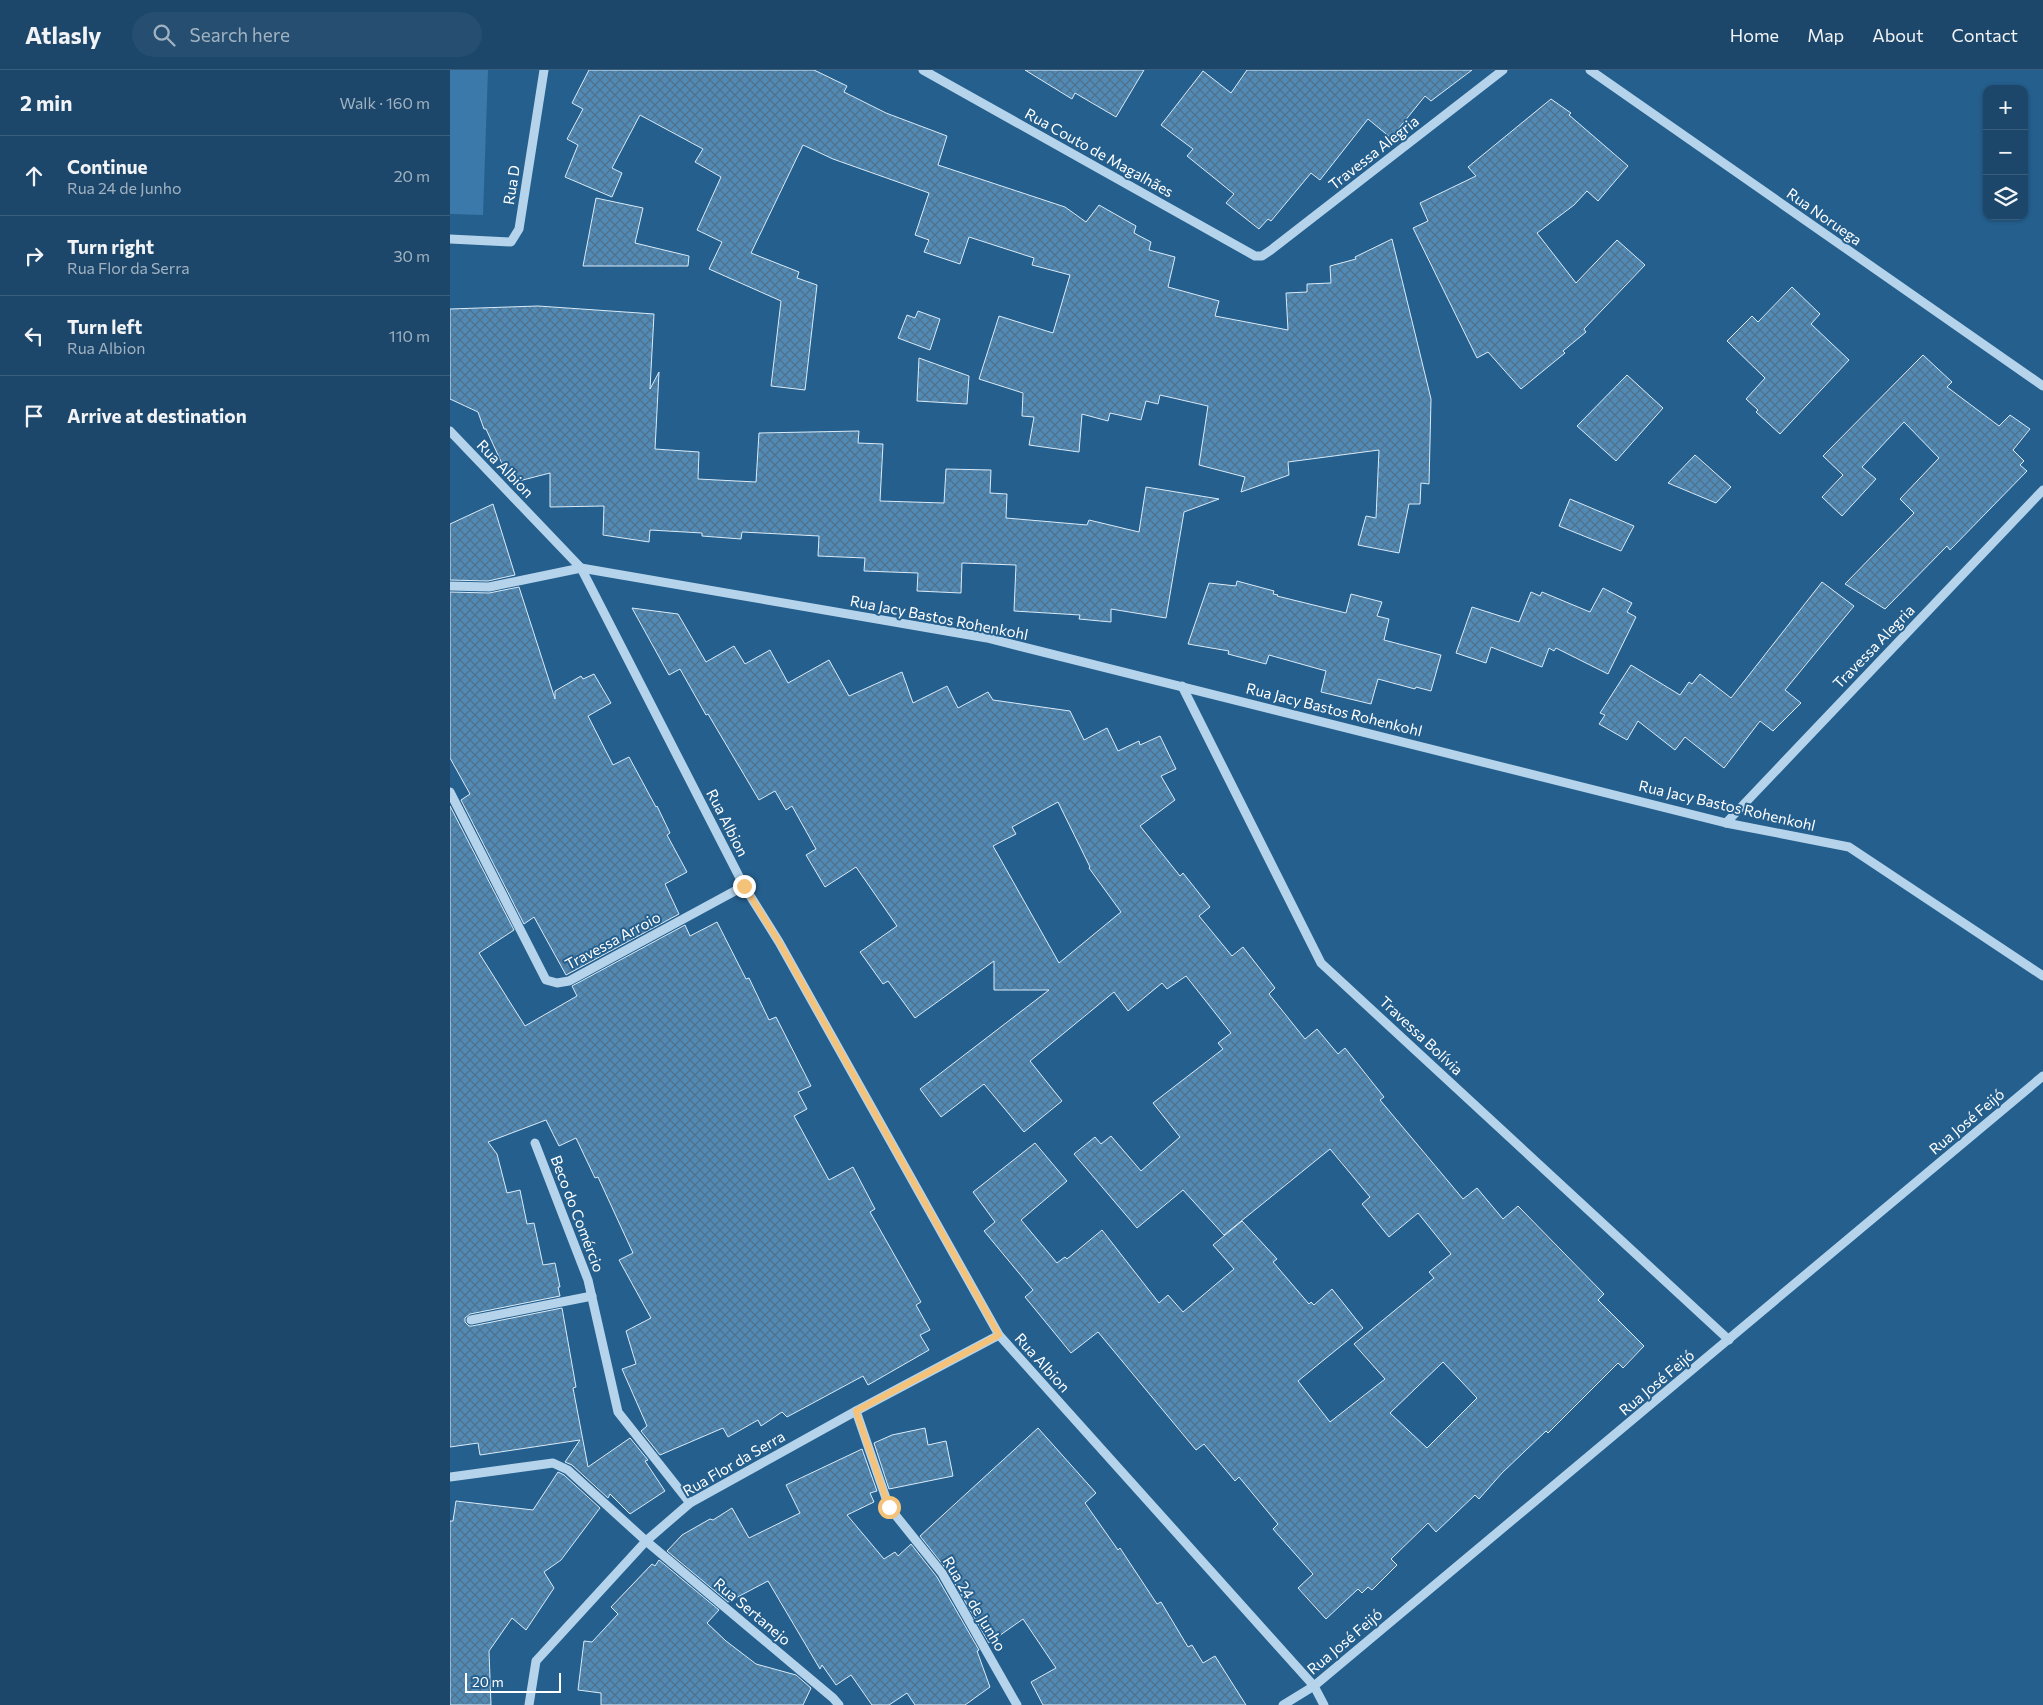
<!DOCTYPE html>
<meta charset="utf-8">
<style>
:root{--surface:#1c476a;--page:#254e70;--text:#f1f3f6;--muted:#a0b2c1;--line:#3a5f7e}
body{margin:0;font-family:Commissioner,sans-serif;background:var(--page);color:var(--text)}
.controls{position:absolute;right:15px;top:15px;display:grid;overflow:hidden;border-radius:10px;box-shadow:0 1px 4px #0004}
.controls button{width:45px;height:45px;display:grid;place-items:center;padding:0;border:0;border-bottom:1px solid var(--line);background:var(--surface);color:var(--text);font:25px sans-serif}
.scale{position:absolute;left:15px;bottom:12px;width:96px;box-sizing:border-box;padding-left:5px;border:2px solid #fff;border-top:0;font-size:14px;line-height:18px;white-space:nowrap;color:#fff;-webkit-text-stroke:4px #255f8d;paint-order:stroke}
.stop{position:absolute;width:15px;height:15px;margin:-11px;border:4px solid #f4c279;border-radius:50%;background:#fff}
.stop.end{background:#f4c279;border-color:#fff;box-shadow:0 1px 5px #0008}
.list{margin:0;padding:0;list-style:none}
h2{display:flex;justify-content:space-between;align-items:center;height:65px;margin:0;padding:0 20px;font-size:21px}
h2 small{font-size:16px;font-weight:400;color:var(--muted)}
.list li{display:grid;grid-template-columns:32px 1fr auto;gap:15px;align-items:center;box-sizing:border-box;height:80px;padding:0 20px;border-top:1px solid var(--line)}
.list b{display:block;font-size:19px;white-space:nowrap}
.list p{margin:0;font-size:16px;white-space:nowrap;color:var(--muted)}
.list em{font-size:16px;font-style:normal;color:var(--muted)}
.icon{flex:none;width:28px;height:28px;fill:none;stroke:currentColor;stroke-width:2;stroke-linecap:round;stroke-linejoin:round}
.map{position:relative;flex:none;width:1593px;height:1635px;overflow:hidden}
header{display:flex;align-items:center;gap:30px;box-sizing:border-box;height:70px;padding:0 25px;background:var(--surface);border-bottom:1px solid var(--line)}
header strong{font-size:24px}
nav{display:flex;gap:28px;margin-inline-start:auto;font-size:18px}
.search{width:350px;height:45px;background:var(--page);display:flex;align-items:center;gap:12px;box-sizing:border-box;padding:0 18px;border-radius:28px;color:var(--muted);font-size:19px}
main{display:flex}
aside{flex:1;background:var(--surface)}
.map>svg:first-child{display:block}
</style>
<header>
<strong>Atlasly</strong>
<div class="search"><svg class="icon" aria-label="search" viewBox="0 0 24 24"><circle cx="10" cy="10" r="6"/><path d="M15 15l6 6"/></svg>Search here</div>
<nav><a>Home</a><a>Map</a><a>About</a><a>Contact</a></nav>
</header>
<main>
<aside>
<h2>2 min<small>Walk · 160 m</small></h2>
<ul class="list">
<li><svg class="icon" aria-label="ahead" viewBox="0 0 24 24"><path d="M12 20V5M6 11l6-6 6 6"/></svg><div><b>Continue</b><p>Rua 24 de Junho</p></div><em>20 m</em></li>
<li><svg class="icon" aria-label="right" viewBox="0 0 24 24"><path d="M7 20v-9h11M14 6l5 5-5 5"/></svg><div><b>Turn right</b><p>Rua Flor da Serra</p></div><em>30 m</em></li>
<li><svg class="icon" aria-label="left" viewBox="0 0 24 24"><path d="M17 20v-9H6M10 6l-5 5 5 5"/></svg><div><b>Turn left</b><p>Rua Albion</p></div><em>110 m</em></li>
<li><svg class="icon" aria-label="arrive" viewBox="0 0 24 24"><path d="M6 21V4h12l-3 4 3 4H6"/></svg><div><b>Arrive at destination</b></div></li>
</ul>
</aside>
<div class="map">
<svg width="1593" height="1635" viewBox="0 0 1593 1635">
<defs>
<pattern id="building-cross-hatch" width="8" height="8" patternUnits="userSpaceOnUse" patternTransform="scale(1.25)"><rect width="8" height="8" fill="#528ab6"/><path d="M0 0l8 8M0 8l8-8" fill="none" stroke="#50718c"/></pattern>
</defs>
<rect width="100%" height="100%" fill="#255f8d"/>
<!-- garden -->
<path fill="#3a79aa" d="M 0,0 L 38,0 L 33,145 L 0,144 Z"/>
<!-- building -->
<g fill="url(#building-cross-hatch)" stroke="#d9ebf8" fill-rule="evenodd">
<path d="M 139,0 L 364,0 L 397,16 L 394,22 L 436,43 L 497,66 L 488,95 L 615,137 L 636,152 L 649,135 L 686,156 L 684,163 L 701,172 L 699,180 L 725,187 L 718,217 L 769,231 L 765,246 L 838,260 L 836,223 L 857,222 L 857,214 L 881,213 L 880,196 L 906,189 L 905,187 L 942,169 L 981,329 L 979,414 L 971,413 L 970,434 L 959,434 L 949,483 L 908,475 L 916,446 L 926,448 L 929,380 L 838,392 L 839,405 L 791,422 L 795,407 L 749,395 L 758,336 L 710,325 L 708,334 L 696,331 L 691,350 L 660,343 L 658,351 L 632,344 L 629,382 L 579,375 L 584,347 L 572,346 L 573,323 L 529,309 L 549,246 L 603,263 L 620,205 L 582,195 L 584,188 L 519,167 L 510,194 L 474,182 L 479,170 L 465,165 L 479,123 L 383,89 L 353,75 L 301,183 L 349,202 L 347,208 L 367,215 L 355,320 L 321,316 L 331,231 L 259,199 L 272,172 L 247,160 L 271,107 L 245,92 L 253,79 L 190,45 L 162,98 L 172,103 L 162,127 L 115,107 L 128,75 L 117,69 L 133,39 L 122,33 Z"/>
<path d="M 575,0 L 694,0 L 666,47 L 625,23 L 622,29 Z"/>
<path d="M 797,0 L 1022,0 L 981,31 L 975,26 L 941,68 L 918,49 L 870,110 L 861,103 L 821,151 L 818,149 L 809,159 L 776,133 L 784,124 L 737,86 L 743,79 L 711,55 L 753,1 L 781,23 Z"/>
<path d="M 1101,29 L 1121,43 L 1119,45 L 1178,96 L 1148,131 L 1137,121 L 1124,135 L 1087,163 L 1126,213 L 1167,170 L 1195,195 L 1134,259 L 1136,262 L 1113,281 L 1115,283 L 1071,319 L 1038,282 L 1027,288 L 963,158 L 978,151 L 970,133 L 1026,106 L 1018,97 Z"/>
<path d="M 146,128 L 193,138 L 185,173 L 239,186 L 238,196 L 133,196 Z"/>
<path d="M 1342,217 L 1370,244 L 1361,254 L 1399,290 L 1330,364 L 1306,342 L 1308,340 L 1296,329 L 1315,308 L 1277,271 L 1302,246 L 1308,252 Z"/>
<path d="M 88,236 L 204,244 L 200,319 L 209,302 L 205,379 L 249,382 L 248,409 L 306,412 L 309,363 L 409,361 L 408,373 L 433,374 L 430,431 L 494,433 L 496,399 L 541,400 L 540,423 L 557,424 L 556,448 L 637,455 L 639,450 L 689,462 L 696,417 L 769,429 L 734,442 L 716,548 L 661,539 L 661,552 L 629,549 L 630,545 L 564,541 L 566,495 L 512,493 L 511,523 L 467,521 L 468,503 L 414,501 L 415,488 L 368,486 L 369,466 L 292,462 L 291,469 L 252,466 L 252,463 L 200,460 L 199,472 L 153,465 L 154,436 L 100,437 L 100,403 L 61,413 L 36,359 L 34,359 L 28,342 L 0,329 L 0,239 Z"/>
<path d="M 468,241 L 490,249 L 480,280 L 448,268 L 457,245 L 465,248 Z"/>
<path d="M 1473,285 L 1502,312 L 1497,317 L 1549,356 L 1560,345 L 1580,359 L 1563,380 L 1574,391 L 1570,395 L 1577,401 L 1500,480 L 1497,476 L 1435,539 L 1395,514 L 1464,443 L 1450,429 L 1489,388 L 1454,352 L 1412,397 L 1426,409 L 1392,446 L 1372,427 L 1393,405 L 1373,386 Z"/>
<path d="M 469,288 L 519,306 L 517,334 L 467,331 Z"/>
<path d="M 1177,305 L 1213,338 L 1166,391 L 1127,356 Z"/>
<path d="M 1245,385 L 1281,417 L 1266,433 L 1218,413 Z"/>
<path d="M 1120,429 L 1184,456 L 1171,481 L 1109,456 Z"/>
<path d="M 43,434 L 65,505 L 38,511 L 0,510 L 0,454 Z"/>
<path d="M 787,511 L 824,521 L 823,524 L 828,525 L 827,526 L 896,543 L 901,524 L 932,532 L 927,546 L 939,549 L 934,570 L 991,585 L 981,621 L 966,617 L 965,619 L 928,609 L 921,634 L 871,622 L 876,601 L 819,585 L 816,594 L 778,584 L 779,581 L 738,574 L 759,513 L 786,516 Z"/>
<path d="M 1372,512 L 1404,536 L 1335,620 L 1351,633 L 1323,661 L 1310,651 L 1274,698 L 1235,667 L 1225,680 L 1188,651 L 1177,670 L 1149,654 L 1155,645 L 1150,643 L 1181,595 L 1230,625 L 1239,612 L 1242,614 L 1250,604 L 1281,628 Z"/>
<path d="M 69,517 L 105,629 L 105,621 L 131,606 L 133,609 L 144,604 L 161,633 L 138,646 L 163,695 L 179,687 L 206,737 L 207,736 L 220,763 L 217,765 L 237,802 L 215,814 L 229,844 L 116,905 L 84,847 L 74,854 L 11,730 L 20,724 L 0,688 L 0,522 L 39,523 Z"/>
<path d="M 1153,518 L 1182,533 L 1177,542 L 1186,547 L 1158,604 L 1106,578 L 1104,581 L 1099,578 L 1092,597 L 1041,577 L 1036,593 L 1006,583 L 1022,537 L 1069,552 L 1081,522 L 1090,526 L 1092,522 L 1140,542 Z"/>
<path d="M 182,538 L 228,544 L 256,592 L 284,576 L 295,594 L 320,580 L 338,613 L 379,590 L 399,626 L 452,602 L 463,633 L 497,616 L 508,638 L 538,622 L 543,630 L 620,641 L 634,670 L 657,658 L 668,681 L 689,671 L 690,675 L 710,666 L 726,699 L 711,706 L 725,730 L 690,756 L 730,806 L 733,803 L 760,837 L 749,846 L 782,886 L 793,877 L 825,918 L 819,924 L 855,969 L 867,959 L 888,984 L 895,978 L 934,1027 L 930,1030 L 1013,1129 L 1027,1118 L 1053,1149 L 1068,1136 L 1154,1224 L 1148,1230 L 1194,1276 L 1173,1298 L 1168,1293 L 1098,1363 L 1096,1361 L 1052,1403 L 1029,1429 L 1025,1425 L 986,1462 L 978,1453 L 941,1489 L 947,1495 L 922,1520 L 918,1517 L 912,1523 L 908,1519 L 876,1549 L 848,1518 L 863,1504 L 823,1459 L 828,1454 L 789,1407 L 785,1411 L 754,1374 L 746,1380 L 648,1262 L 621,1283 L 575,1227 L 583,1220 L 534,1161 L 545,1152 L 523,1122 L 585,1073 L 617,1111 L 571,1150 L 607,1193 L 615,1187 L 617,1189 L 652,1160 L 709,1233 L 718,1225 L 733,1242 L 784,1199 L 763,1175 L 792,1151 L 827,1189 L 823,1192 L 859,1234 L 861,1232 L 864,1235 L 882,1219 L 913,1258 L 848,1311 L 880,1352 L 935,1309 L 904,1274 L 984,1208 L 979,1202 L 1001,1184 L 968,1143 L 939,1167 L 912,1134 L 920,1127 L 880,1079 L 774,1165 L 733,1120 L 687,1158 L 624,1084 L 645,1067 L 651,1074 L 661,1066 L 691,1101 L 730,1067 L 703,1033 L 773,979 L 768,973 L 781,963 L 736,906 L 717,919 L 712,913 L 678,941 L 664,922 L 580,991 L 612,1031 L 574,1062 L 534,1014 L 491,1047 L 470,1019 L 599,920 L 544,920 L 544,891 L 465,948 L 438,911 L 433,914 L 410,882 L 447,856 L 406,797 L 375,817 L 356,785 L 366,779 L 342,736 L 336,740 L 325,721 L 309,730 L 258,644 L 256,645 L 230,599 L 219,605 ZM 608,732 L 640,797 L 639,798 L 671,842 L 609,893 L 543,776 L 566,764 L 562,757 ZM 993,1292 L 1027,1328 L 977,1378 L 940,1343 Z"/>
<path d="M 0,736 L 64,860 L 29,883 L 75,956 L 127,926 L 122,916 L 235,855 L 240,866 L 267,852 L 296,909 L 299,908 L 319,950 L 326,947 L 361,1016 L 348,1022 L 357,1039 L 344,1046 L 379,1110 L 403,1097 L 425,1139 L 420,1142 L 471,1232 L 466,1235 L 480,1260 L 470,1265 L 479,1280 L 418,1315 L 413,1306 L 337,1347 L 332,1342 L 311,1356 L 308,1350 L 278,1367 L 273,1358 L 210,1385 L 191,1361 L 197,1356 L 172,1299 L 186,1294 L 176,1261 L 201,1248 L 169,1190 L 183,1183 L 148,1107 L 145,1108 L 126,1068 L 109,1076 L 96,1050 L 38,1072 L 47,1084 L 57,1123 L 70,1120 L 77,1154 L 84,1153 L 93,1195 L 105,1193 L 110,1217 L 108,1217 L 110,1226 L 20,1244 L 15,1248 L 15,1252 L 19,1256 L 22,1256 L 112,1238 L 126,1317 L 123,1318 L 138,1397 L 180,1368 L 198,1390 L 195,1391 L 215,1421 L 180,1444 L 160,1424 L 158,1428 L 122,1395 L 115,1392 L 130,1370 L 30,1385 L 28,1373 L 0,1377 Z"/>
<path d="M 475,1358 L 478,1375 L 496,1371 L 503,1406 L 439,1419 L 424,1373 L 442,1365 Z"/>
<path d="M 588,1358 L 646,1423 L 635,1433 L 668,1480 L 670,1478 L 707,1534 L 711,1532 L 738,1577 L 742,1575 L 753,1593 L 765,1586 L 796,1635 L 593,1635 L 581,1612 L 606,1598 L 573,1549 L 539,1573 L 497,1500 L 470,1466 Z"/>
<path d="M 412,1379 L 427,1421 L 420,1423 L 424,1432 L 397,1445 L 434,1489 L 445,1482 L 448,1486 L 461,1474 L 487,1507 L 529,1580 L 527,1581 L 540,1617 L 515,1635 L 465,1635 L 457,1623 L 439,1635 L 422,1635 L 401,1605 L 386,1615 L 372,1595 L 370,1599 L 318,1511 L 278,1532 L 217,1481 L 232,1465 L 260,1449 L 263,1450 L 282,1438 L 299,1468 L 350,1443 L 336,1415 Z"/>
<path d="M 108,1402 L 114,1405 L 150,1438 L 111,1490 L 94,1502 L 104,1518 L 76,1560 L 62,1548 L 39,1581 L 41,1635 L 0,1635 L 0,1451 L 3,1451 L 6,1431 L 83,1440 Z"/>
<path d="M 209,1490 L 269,1540 L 257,1553 L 276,1571 L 306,1594 L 346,1605 L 361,1618 L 353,1635 L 151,1635 L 151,1623 L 128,1620 L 134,1571 L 142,1572 L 168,1544 L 161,1537 L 202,1494 L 205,1496 Z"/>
</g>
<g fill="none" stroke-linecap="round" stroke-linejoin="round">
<!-- minor -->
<g stroke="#b5d4eb" stroke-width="9">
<path d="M 473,0 L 805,186 L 812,186 L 821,180 L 1053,0"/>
<path d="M 1140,0 L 1593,316"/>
<path d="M 0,169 L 61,172 L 69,159 L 94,0"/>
<path d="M 0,361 L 131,498 L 294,816 L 329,872 L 549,1265 L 864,1616 L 874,1635"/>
<path d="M 0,516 L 39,517 L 131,498 L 537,568 L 1276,753 L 1399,777 L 1593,906"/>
<path d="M 732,616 L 871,893 L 1279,1270"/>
<path d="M 0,722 L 96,910 L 107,913 L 119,911 L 294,816"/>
<path d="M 1276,753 L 1593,420"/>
<path d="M 85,1073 L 138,1210 L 168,1342 L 240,1433"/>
<path d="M 21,1250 L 142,1226"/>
<path d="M 406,1341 L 439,1437 L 492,1503 L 567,1635"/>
<path d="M 0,1407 L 103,1393 L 118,1400 L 196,1471 L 383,1628 L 389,1635"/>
<path d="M 79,1635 L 86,1591 L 196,1471 L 240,1433 L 406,1341 L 549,1265"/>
<path d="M 833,1635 L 864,1616 L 1593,1006"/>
</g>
</g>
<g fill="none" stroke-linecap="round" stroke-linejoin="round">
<!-- route -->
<path stroke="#f4c279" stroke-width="6" d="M 294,816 L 329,872 L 549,1265 L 406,1341 L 439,1437"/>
</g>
<g text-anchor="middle" stroke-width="4" stroke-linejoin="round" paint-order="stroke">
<!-- street labels -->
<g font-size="15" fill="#fff" stroke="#255f8d">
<text transform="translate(649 83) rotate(29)" y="5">Rua Couto de Magalhães</text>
<text transform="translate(924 83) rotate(-38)" y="5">Travessa Alegria</text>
<text transform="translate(62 115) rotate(-81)" y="5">Rua D</text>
<text transform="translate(1374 147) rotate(35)" y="5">Rua Noruega</text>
<text transform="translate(55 399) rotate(46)" y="5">Rua Albion</text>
<text transform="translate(489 548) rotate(11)" y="5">Rua Jacy Bastos Rohenkohl</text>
<text transform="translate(1424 577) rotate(-46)" y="5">Travessa Alegria</text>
<text transform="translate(884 640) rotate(14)" y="5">Rua Jacy Bastos Rohenkohl</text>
<text transform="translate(1277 736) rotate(13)" y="5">Rua Jacy Bastos Rohenkohl</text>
<text transform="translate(277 753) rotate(63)" y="5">Rua Albion</text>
<text transform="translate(163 871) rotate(-28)" y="5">Travessa Arroio</text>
<text transform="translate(971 966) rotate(43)" y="5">Travessa Bolívia</text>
<text transform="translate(1517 1052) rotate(-40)" y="5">Rua José Feijó</text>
<text transform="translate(127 1144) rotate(69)" y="5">Beco do Comércio</text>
<text transform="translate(592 1293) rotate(48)" y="5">Rua Albion</text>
<text transform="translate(1207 1313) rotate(-40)" y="5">Rua José Feijó</text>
<text transform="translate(284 1394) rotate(-30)" y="5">Rua Flor da Serra</text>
<text transform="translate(524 1534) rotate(59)" y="5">Rua 24 de Junho</text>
<text transform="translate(302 1542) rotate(40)" y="5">Rua Sertanejo</text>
<text transform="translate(895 1572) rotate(-40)" y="5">Rua José Feijó</text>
</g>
</g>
</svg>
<div class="controls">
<button>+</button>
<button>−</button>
<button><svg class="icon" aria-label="layers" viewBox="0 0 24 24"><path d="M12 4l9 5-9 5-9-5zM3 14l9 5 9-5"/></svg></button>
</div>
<div class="scale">20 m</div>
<div class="stop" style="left:439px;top:1437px"></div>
<div class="stop end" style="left:294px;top:816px"></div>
</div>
</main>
